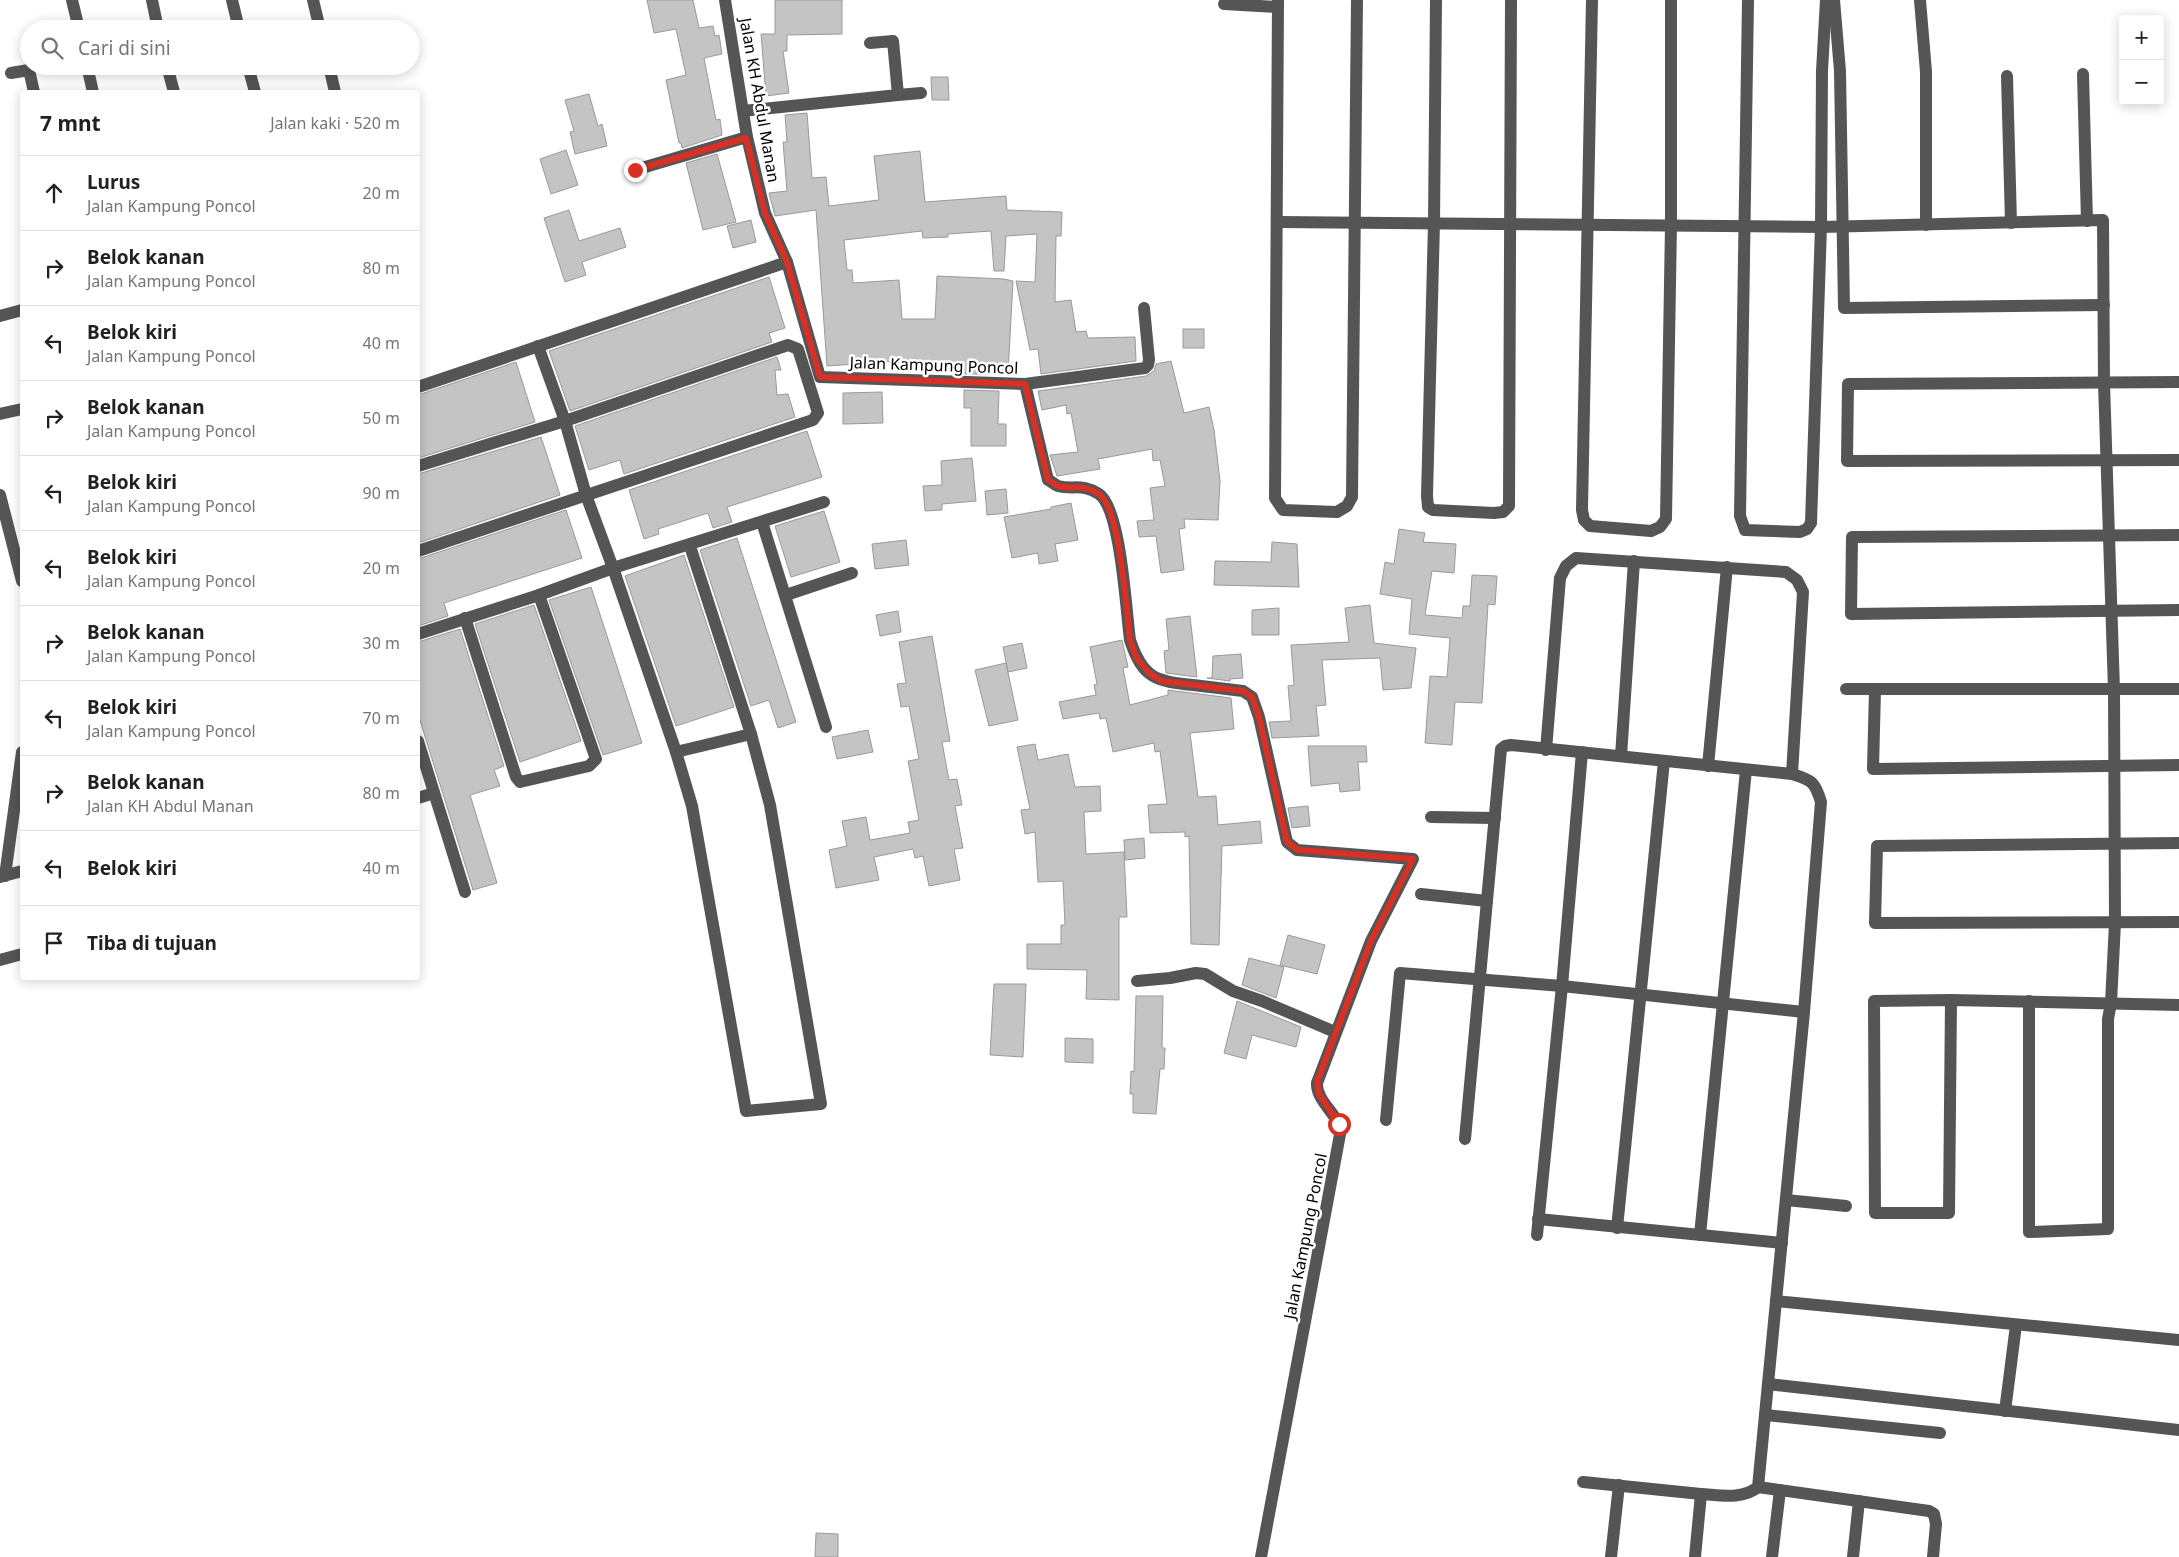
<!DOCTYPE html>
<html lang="id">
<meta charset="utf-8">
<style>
:root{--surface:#fff;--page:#f2f2f2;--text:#202124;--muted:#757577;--line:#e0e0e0}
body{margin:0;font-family:"Noto Sans",sans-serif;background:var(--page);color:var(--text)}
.controls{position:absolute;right:15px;top:15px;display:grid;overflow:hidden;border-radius:5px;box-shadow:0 2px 12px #0003}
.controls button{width:45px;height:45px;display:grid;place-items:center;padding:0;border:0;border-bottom:1px solid var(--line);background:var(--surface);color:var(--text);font:25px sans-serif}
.stop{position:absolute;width:15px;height:15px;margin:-11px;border:4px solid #d93025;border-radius:50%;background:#fff}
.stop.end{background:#d93025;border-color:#fff;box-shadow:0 1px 5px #0008}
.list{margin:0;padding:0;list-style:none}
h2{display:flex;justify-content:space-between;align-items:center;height:65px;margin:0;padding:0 20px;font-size:21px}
h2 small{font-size:16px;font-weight:400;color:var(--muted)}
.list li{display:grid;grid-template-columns:32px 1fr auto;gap:15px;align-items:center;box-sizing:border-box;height:75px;padding:0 20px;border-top:1px solid var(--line)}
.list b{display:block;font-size:19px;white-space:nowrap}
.list p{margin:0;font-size:16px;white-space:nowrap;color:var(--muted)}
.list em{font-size:16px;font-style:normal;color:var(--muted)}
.icon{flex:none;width:28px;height:28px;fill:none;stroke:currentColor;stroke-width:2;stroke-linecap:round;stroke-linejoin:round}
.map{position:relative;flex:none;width:2179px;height:1557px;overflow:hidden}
.search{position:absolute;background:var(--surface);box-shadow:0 2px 12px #0003;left:20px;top:20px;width:400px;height:55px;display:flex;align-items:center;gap:12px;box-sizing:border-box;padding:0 18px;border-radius:28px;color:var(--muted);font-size:19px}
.panel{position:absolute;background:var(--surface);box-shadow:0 2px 12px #0003;left:20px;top:90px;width:400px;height:890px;border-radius:5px}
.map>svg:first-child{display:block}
</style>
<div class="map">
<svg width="2179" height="1557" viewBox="0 0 2179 1557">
<rect width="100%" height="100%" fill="#fff"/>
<!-- building -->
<g fill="#c4c4c4" stroke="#999">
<path d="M 647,0 L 693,0 L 699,28 L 713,26 L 715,36 L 719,35 L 722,54 L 704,58 L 716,120 L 720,119 L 722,135 L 682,148 L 681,143 L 679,143 L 666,80 L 686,75 L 676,29 L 654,33 Z"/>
<path d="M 775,0 L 842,0 L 842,34 L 787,35 L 787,51 L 783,51 L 789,93 L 766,96 L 761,34 L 775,34 Z"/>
<path d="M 931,77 L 948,77 L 949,100 L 932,100 Z"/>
<path d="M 589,94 L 598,126 L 602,124 L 607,146 L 575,154 L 570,132 L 574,131 L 565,100 Z"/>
<path d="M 807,113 L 812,178 L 826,177 L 829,206 L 879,200 L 874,156 L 920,151 L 925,202 L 1006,196 L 1007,210 L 1062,212 L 1061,236 L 1056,236 L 1055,302 L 1071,300 L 1076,332 L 1086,331 L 1088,338 L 1135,337 L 1136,361 L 1041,374 L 1038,349 L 1030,350 L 1016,281 L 1035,282 L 1037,234 L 1006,236 L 1004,271 L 994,271 L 991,231 L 948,234 L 948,237 L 923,238 L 922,231 L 844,240 L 847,270 L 852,270 L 853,283 L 899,280 L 902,319 L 935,319 L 937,276 L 1004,279 L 1013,281 L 1008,374 L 965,374 L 965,370 L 912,369 L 912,360 L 827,366 L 816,210 L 775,216 L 769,193 L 787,191 L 783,142 L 787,142 L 785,115 Z"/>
<path d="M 566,150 L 578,185 L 551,194 L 540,159 Z"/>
<path d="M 717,154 L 736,222 L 703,230 L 686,163 Z"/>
<path d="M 569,210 L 579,241 L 620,228 L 626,247 L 582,262 L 586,275 L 565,282 L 544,218 Z"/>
<path d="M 751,220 L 756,242 L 733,248 L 727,226 Z"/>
<path d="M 769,277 L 785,328 L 769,333 L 772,342 L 570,411 L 549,351 Z"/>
<rect x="1183" y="329" width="21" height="19"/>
<path d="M 777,357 L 781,370 L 775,370 L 777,395 L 788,394 L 795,417 L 624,474 L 620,460 L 589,470 L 575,426 Z"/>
<path d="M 1171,361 L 1184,413 L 1209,407 L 1214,430 L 1220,481 L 1218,520 L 1184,519 L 1185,528 L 1179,529 L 1184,570 L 1161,573 L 1156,536 L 1139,537 L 1137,521 L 1154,520 L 1150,488 L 1165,486 L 1160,460 L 1153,461 L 1152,449 L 1098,459 L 1100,469 L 1057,476 L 1050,455 L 1078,452 L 1071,413 L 1067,414 L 1066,405 L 1042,410 L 1038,391 L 1146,376 L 1154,371 L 1156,364 Z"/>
<path d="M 516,362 L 535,422 L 418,458 L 418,395 Z"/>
<path d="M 964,390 L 999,391 L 998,424 L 1006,424 L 1006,446 L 971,446 L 971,408 L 964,408 Z"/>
<path d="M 882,392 L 883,423 L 843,424 L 843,393 Z"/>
<path d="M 807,431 L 822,477 L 727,507 L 732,522 L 713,528 L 708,513 L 658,529 L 659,534 L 644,539 L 629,490 Z"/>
<path d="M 541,437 L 560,495 L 418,543 L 418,474 Z"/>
<path d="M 972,458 L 976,501 L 942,504 L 942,510 L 925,511 L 923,486 L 942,485 L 941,461 Z"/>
<path d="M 1006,489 L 1008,513 L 987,515 L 985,491 Z"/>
<path d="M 1071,503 L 1078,540 L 1055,544 L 1058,561 L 1039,564 L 1038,553 L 1012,558 L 1004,517 L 1051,509 L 1051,507 Z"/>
<path d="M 566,510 L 582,558 L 444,603 L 448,616 L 418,626 L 418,559 Z"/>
<path d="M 824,511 L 840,562 L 791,577 L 775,526 Z"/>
<path d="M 1399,529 L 1425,533 L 1423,542 L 1456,544 L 1454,573 L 1432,571 L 1425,615 L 1462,618 L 1463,606 L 1470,606 L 1472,575 L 1497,576 L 1495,605 L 1488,604 L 1482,703 L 1455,702 L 1452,745 L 1425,743 L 1430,676 L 1447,677 L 1450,638 L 1409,634 L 1412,599 L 1380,594 L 1385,562 L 1394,564 Z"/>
<path d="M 737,538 L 796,722 L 778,728 L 769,700 L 751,706 L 700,550 Z"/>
<path d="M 906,540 L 909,565 L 875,569 L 872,544 Z"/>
<path d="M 1272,542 L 1297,544 L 1299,587 L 1214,585 L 1215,561 L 1271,562 Z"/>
<path d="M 684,555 L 734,707 L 676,726 L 625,576 Z"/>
<path d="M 591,587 L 642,743 L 603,755 L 549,600 Z"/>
<path d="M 534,605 L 581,741 L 520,762 L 475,624 Z"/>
<path d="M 1370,605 L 1374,643 L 1416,648 L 1411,688 L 1383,690 L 1380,658 L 1322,660 L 1326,705 L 1316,706 L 1319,736 L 1272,738 L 1269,722 L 1291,721 L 1288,686 L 1294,685 L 1291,645 L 1349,642 L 1345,608 Z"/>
<path d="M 1279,608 L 1279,635 L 1252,635 L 1252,610 Z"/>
<path d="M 898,611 L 901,632 L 880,636 L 876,615 Z"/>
<path d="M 1190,616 L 1197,677 L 1166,673 L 1164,651 L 1169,650 L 1166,619 Z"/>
<path d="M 460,629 L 504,766 L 494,770 L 500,786 L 470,795 L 497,883 L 473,890 L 418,714 L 418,642 Z"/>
<path d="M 932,636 L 950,741 L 942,742 L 949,780 L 957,779 L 962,805 L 955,806 L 963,848 L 954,849 L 960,880 L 929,886 L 923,856 L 915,858 L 913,849 L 874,857 L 879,880 L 836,888 L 829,850 L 847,846 L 842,821 L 866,817 L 870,840 L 910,833 L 908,822 L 919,820 L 908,761 L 919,759 L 909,706 L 901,707 L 897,684 L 906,683 L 899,642 Z"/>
<path d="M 1122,640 L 1128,667 L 1123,668 L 1130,705 L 1168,695 L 1168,690 L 1231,698 L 1234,729 L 1190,733 L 1198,797 L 1216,796 L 1218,825 L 1260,821 L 1262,843 L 1222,846 L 1219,945 L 1191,944 L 1189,836 L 1185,837 L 1185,832 L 1150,833 L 1148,805 L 1167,804 L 1160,751 L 1155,752 L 1154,743 L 1113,752 L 1106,718 L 1100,719 L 1099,713 L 1063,719 L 1059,702 L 1096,695 L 1094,685 L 1097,684 L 1090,647 Z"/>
<path d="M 1022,643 L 1027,668 L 1008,672 L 1003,647 Z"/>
<path d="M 1241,654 L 1243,678 L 1230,679 L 1230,681 L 1207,678 L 1212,678 L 1213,656 Z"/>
<path d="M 1006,663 L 1018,720 L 989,726 L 975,670 Z"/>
<path d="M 868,730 L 873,752 L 837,759 L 832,737 Z"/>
<path d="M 1035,744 L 1038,760 L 1068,754 L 1075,787 L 1100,786 L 1101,811 L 1084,812 L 1086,854 L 1124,852 L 1127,917 L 1119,917 L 1119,1000 L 1086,999 L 1087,970 L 1027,969 L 1027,944 L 1061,944 L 1061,925 L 1065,925 L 1063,881 L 1038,882 L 1035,832 L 1025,834 L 1021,810 L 1030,809 L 1017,747 Z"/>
<path d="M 1308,746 L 1366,746 L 1367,762 L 1358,762 L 1360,790 L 1340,792 L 1339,783 L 1311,786 Z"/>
<path d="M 1308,806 L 1310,826 L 1292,828 L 1288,808 Z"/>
<path d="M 1144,838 L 1145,858 L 1125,860 L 1124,840 Z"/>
<path d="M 1288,935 L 1325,945 L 1317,974 L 1280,965 Z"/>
<path d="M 1249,958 L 1284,967 L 1276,998 L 1242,985 Z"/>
<path d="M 994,984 L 1026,984 L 1023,1057 L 990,1055 Z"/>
<path d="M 1136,996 L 1163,996 L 1162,1048 L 1165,1048 L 1164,1069 L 1160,1069 L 1156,1114 L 1133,1113 L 1133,1094 L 1130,1094 L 1131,1071 L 1134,1072 Z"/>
<path d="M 1237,1001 L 1301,1027 L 1296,1047 L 1252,1035 L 1246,1059 L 1224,1053 Z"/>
<path d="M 1065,1038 L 1093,1039 L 1093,1063 L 1065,1062 Z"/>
<path d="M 816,1533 L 838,1534 L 838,1557 L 815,1557 Z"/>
</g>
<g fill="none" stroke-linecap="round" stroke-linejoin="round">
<!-- minor -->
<g stroke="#555" stroke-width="12">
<path d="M 72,0 L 79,29"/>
<path d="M 152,0 L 158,29"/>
<path d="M 232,0 L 239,29"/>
<path d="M 313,0 L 320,29"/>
<path d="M 725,0 L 747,137 L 765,213 L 787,262 L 820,377 L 1025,384 L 1048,480 C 1051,481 1055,485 1058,486 C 1074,490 1082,483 1099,494 C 1121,509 1126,611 1130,640 C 1143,679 1156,681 1193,685 C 1210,687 1227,689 1243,691 L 1252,697 L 1259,717 L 1287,842 L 1297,850 L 1413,859 L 1371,941 L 1317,1083 C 1316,1100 1336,1113 1341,1129 L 1261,1557"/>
<path d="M 1278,0 L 1275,498 L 1283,510 L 1337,512 L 1347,506 L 1352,497 L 1357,0"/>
<path d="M 1436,0 L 1434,223 L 1427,496 L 1428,507 L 1433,510 L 1494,513 L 1503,512 L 1509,506 L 1511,0"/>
<path d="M 1592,0 L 1582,510 L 1584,520 L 1590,526 L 1651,531 L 1660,527 L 1666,519 L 1671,225 L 1671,0"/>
<path d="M 1748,0 L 1740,516 L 1745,530 L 1800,532 L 1807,529 L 1811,523 L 1821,227 L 1822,71 L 1826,0"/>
<path d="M 1834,0 L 1840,71 L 1844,308 L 2104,305"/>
<path d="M 1920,0 L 1926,72 L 1926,225"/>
<path d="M 1224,4 L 1278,7"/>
<path d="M 87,66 L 93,92"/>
<path d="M 167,66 L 174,92"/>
<path d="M 248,66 L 255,92"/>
<path d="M 329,66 L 335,92"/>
<path d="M 11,73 L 29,70 L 34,92"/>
<path d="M 2083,74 L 2087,221"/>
<path d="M 2007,76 L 2011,223"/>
<path d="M 898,95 L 921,93"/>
<path d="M 743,111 L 898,95 L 893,41 L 870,43"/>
<path d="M 635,170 L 747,137"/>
<path d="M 1278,222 L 1821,227 L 2103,220 L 2104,383 L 2114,690 L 2115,923 L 2111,1003 L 2108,1019 L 2108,1229 L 2029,1232 L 2029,1001"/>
<path d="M 0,316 L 22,310"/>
<path d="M 538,346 L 565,421 L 586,495 L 613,568 L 676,752 L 751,734 L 690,546"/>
<path d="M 2179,382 L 1848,384 L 1847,461 L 2179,460"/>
<path d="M 1025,384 L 1145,368 L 1148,365 L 1149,360 L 1144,308"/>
<path d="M 418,387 L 787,262"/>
<path d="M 0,414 L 22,409"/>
<path d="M 418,466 L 565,421 L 788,345 L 798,349 L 818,413 L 813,420 L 418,551"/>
<path d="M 0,495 L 22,581"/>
<path d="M 762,522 L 826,727"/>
<path d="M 2179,535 L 1852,537 L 1851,614 L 2179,610"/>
<path d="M 786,595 L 852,573"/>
<path d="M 465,618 L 516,777 L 520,782 L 589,766 L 596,759 L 539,595"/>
<path d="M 418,634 L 539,595 L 613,568 L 824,502"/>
<path d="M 1846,689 L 2179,689"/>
<path d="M 1875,690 L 1873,769 L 2179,765"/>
<path d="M 418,741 L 465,892"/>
<path d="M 1546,750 L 1560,578 L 1566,566 L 1576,558 L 1786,572 L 1797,580 L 1803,592 L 1792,774"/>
<path d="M 676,752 L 692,806 L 746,1111 L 821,1104 L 770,805 L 751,734"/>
<path d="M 1621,756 L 1634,561"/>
<path d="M 1708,766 L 1727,567"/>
<path d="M 418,798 L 434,793"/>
<path d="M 1431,817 L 1495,818"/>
<path d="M 2179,843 L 1877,846 L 1875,923 L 2179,922"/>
<path d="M 5,876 L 22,752"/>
<path d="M 0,877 L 22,871"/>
<path d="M 1421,894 L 1487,901"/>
<path d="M 0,960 L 22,954"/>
<path d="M 1137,981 L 1170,978 L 1196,973 L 1205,974 L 1233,991 L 1262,1001 L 1335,1032"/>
<path d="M 1951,1000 L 1949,1213 L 1875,1213 L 1874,1001 L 1951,1000 L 2179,1005"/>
<path d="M 1386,1120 L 1400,973 L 1562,986 L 1804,1012"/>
<path d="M 1465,1139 L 1501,749 L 1505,746 L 1511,745 L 1792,774 C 1812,780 1815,782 1821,802 L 1804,1012 L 1758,1487 C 1742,1500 1720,1495 1701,1494 L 1695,1557"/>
<path d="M 1786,1200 L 1846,1206"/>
<path d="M 1538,1219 L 1782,1243"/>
<path d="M 1617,1228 L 1664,761"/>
<path d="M 1537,1235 L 1562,986 L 1582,752"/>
<path d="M 1700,1235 L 1746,770"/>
<path d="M 1776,1301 L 2179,1340"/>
<path d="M 1768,1384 L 2179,1430"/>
<path d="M 2005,1411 L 2016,1325"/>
<path d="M 1765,1415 L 1940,1433"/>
<path d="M 1583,1482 L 1701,1494"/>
<path d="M 1758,1487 L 1929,1511 L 1934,1514 L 1936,1524 L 1933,1557"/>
<path d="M 1611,1557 L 1619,1485"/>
<path d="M 1772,1557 L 1780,1490"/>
<path d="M 1853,1557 L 1859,1501"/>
</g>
</g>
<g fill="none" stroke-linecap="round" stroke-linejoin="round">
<!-- route -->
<path stroke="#d93025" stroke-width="6" d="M 635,170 L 746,138 L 765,213 L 787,262 L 820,377 L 1025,384 L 1048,480 C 1051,481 1055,485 1058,486 C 1074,490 1082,483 1099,494 C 1121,510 1126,611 1130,640 L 1136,657 L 1148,672 L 1161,681 L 1243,691 L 1252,697 L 1259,717 L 1287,842 L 1298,850 L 1413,859 L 1371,941 L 1317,1082 L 1319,1094 L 1339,1124"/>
</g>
<g text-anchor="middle" stroke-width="5" stroke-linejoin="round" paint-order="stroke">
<!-- street labels -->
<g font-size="16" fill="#000" stroke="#fff">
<text transform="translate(760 100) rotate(80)" y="6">Jalan KH Abdul Manan</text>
<text transform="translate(934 365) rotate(2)" y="6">Jalan Kampung Poncol</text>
<text transform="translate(1305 1236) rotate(-79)" y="6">Jalan Kampung Poncol</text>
</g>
</g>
</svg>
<div class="controls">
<button>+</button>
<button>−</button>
</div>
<div class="stop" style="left:1339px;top:1124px"></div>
<div class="stop end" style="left:635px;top:170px"></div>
<div class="search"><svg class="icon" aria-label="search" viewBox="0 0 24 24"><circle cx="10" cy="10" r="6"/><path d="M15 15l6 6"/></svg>Cari di sini</div>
<section class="panel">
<h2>7 mnt<small>Jalan kaki · 520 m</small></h2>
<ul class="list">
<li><svg class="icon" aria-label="ahead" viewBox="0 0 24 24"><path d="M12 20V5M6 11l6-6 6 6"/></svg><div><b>Lurus</b><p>Jalan Kampung Poncol</p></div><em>20 m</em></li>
<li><svg class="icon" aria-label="right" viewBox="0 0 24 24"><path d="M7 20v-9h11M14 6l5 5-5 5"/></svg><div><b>Belok kanan</b><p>Jalan Kampung Poncol</p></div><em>80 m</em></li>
<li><svg class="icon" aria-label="left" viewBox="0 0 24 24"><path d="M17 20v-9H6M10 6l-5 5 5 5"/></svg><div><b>Belok kiri</b><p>Jalan Kampung Poncol</p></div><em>40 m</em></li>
<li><svg class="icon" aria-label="right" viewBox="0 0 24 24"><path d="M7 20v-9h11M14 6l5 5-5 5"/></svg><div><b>Belok kanan</b><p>Jalan Kampung Poncol</p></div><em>50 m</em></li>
<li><svg class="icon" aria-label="left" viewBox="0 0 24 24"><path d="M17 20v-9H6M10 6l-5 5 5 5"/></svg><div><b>Belok kiri</b><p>Jalan Kampung Poncol</p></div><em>90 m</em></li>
<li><svg class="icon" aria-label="left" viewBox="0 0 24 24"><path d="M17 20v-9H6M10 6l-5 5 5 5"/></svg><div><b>Belok kiri</b><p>Jalan Kampung Poncol</p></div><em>20 m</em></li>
<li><svg class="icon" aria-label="right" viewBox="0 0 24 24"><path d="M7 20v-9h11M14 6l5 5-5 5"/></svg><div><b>Belok kanan</b><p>Jalan Kampung Poncol</p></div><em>30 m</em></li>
<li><svg class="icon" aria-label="left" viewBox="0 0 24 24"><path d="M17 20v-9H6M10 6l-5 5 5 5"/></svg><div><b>Belok kiri</b><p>Jalan Kampung Poncol</p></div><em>70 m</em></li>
<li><svg class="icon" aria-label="right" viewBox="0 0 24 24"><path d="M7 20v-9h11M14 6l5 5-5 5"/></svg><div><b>Belok kanan</b><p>Jalan KH Abdul Manan</p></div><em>80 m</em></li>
<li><svg class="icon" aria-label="left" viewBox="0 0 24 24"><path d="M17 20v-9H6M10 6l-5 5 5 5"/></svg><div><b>Belok kiri</b></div><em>40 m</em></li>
<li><svg class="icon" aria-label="arrive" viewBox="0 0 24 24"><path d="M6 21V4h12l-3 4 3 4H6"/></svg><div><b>Tiba di tujuan</b></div></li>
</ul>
</section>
</div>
